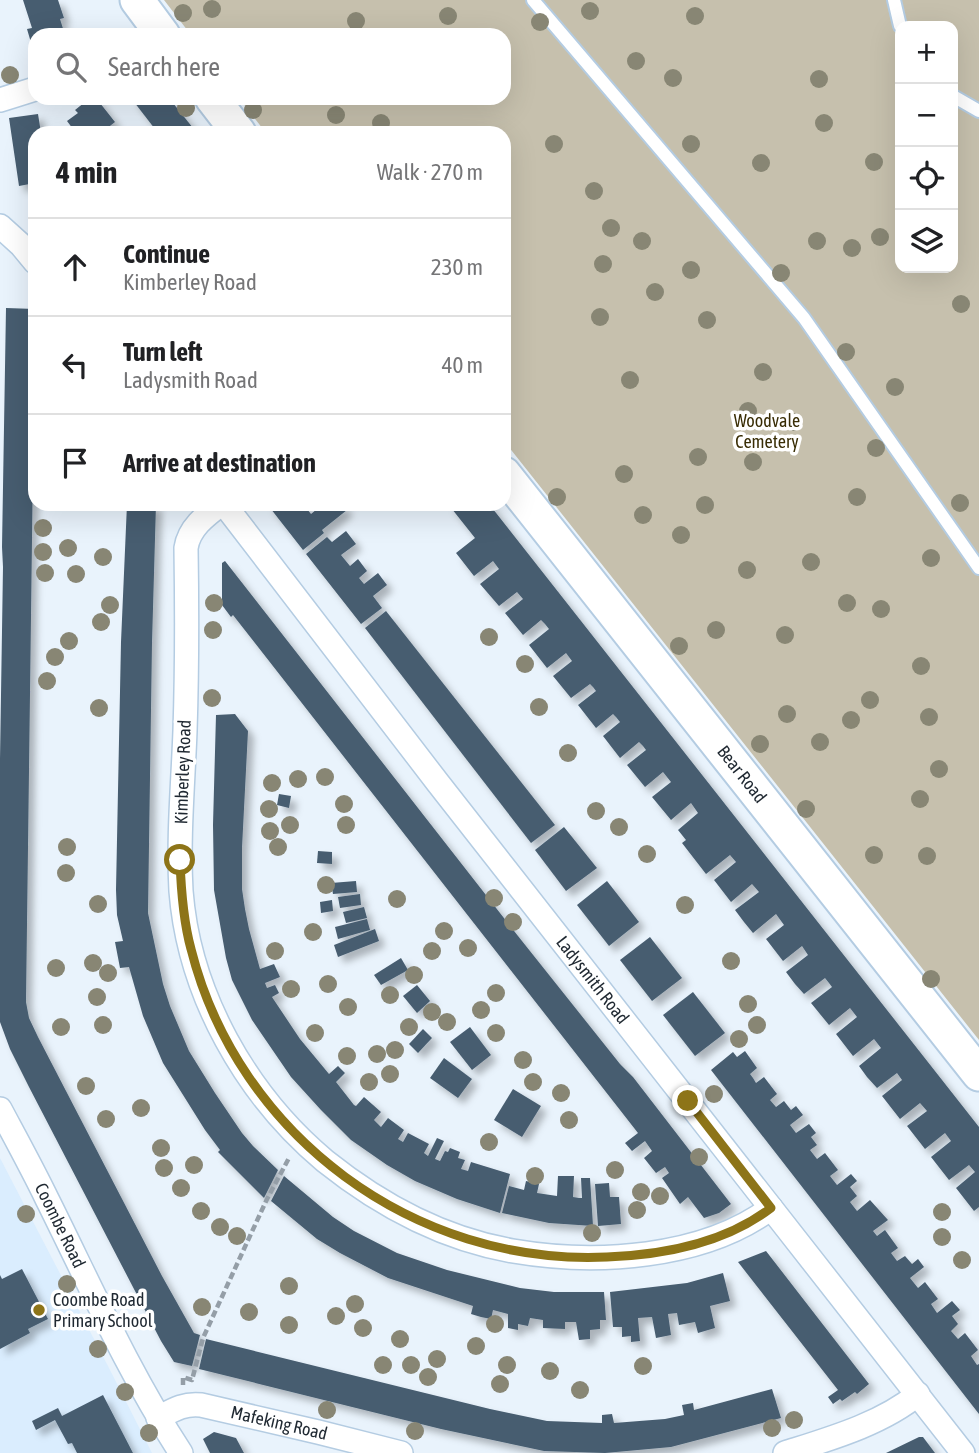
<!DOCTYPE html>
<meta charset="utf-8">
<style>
:root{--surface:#fff;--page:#f6f6f6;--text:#202124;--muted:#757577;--line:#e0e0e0}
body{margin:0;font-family:"Asap Condensed",sans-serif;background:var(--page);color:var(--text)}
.controls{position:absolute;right:21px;top:21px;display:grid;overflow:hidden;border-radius:14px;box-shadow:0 7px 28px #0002}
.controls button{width:63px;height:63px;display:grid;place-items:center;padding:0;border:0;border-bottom:2px solid var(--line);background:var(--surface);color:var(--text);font:35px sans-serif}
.stop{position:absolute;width:21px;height:21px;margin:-16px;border:5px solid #8d7418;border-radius:50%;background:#fff}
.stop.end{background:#8d7418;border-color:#fff;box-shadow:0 2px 7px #0008}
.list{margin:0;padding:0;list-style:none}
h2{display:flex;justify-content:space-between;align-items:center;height:91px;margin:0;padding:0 28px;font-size:30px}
h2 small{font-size:23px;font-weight:400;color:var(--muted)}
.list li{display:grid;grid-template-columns:46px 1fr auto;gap:21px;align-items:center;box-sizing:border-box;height:98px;padding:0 28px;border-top:2px solid var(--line)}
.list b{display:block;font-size:26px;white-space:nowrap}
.list p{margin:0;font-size:23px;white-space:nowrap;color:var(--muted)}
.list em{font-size:23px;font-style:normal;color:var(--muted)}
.icon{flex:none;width:38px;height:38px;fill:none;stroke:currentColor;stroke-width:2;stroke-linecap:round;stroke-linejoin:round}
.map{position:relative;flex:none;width:979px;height:1453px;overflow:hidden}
.search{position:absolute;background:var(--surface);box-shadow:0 7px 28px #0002;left:28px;top:28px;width:483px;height:77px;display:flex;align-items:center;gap:18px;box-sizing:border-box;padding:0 24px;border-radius:21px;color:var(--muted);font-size:26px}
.panel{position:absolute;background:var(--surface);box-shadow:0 7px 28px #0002;left:28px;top:126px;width:483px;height:385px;border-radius:21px}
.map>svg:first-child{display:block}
</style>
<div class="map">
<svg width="979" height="1453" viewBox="0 0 979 1453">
<defs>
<filter id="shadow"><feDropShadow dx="6" dy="6" stdDeviation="3.5" flood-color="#0004"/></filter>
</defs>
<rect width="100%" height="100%" fill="#e9f3fc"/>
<!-- built -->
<path fill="#daedfe" d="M 0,1158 L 109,1368 L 152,1453 L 0,1453 Z"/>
<!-- green -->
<path fill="#c6c0ad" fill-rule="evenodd" d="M 164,0 L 979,0 L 979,1040 L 504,441 L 504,133 L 266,133 L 239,98 L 504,98 L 504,35 L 191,35 ZM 900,26 L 953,26 L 953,268 L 900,268 Z"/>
<!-- building -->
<g fill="#475d70" filter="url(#shadow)">
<path d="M 23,0 L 58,0 L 64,18 L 60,19 L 65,35 L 35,35 L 35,45 L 32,46 L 27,29 L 32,28 Z"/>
<path d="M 90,98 L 96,98 L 115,122 L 101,133 L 76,133 L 67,121 L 78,113 L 75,110 Z"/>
<path d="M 131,98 L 169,98 L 197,133 L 158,133 Z"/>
<path d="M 38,114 L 41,133 L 35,133 L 35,183 L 19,186 L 9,118 Z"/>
<path d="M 6,308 L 35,309 L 26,1002 L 29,1018 L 38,1037 L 162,1276 L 194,1333 L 200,1335 L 192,1366 L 174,1362 L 161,1341 L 29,1087 L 10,1049 L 0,1022 L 0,759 L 3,567 L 2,547 Z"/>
<path d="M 127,504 L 156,504 L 152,643 L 148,913 L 163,984 L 170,1006 L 189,1051 L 215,1093 L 242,1133 L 253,1146 L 278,1170 L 264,1198 L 218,1152 L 220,1150 L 205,1130 L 163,1063 L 143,1016 L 129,967 L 120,968 L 115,942 L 123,941 L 117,915 L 116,890 L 121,642 Z"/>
<path d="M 267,504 L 303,504 L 311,514 L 323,504 L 332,504 L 334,506 L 337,504 L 342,504 L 347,510 L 322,530 L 324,533 L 303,550 Z"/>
<path d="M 448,504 L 489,504 L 979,1127 L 979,1207 L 974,1211 L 956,1188 L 975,1172 L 969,1165 L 949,1180 L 931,1157 L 951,1141 L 945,1133 L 925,1149 L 907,1126 L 927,1111 L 920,1103 L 900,1119 L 882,1096 L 902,1080 L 897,1073 L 877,1088 L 867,1077 L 859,1066 L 881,1048 L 874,1039 L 853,1056 L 836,1034 L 857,1017 L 850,1008 L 829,1025 L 811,1003 L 832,987 L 829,983 L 825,978 L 804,994 L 795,984 L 786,972 L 808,955 L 802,946 L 783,961 L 766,939 L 784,925 L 776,914 L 753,933 L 744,922 L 735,910 L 759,892 L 752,884 L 731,902 L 714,880 L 736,862 L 730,855 L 706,874 L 682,843 L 686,840 L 678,830 L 698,813 L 691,803 L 671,820 L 652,797 L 671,782 L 663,772 L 645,787 L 627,765 L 646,750 L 643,746 L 639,742 L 620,758 L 603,736 L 620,722 L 616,717 L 613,714 L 596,728 L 578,705 L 596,691 L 593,687 L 590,684 L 571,698 L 553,676 L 572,661 L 566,653 L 547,668 L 529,645 L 549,629 L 545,624 L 541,620 L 523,635 L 505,613 L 523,599 L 517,592 L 499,606 L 480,584 L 499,569 L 493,561 L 474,576 L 456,553 L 475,538 Z"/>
<path d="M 346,531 L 356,544 L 341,555 L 350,566 L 358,559 L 367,571 L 359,578 L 364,584 L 378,573 L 387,585 L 373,596 L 382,608 L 361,624 L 306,554 L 327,537 L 332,542 Z"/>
<path d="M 225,561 L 518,936 L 620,1064 L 633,1077 L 731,1204 L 719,1213 L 704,1218 L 688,1197 L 680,1204 L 662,1178 L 669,1173 L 665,1167 L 656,1173 L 644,1158 L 652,1151 L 645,1141 L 632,1151 L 625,1143 L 638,1133 L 233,615 L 231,617 L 222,605 L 222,563 Z"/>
<path d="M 386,611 L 555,825 L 531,843 L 365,628 Z"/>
<path d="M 235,714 L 248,731 L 242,848 L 242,889 L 245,909 L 249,929 L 260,969 L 274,964 L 280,977 L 265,983 L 267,988 L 275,985 L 279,993 L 272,997 L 300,1039 L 329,1074 L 338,1066 L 345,1073 L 336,1082 L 354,1105 L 356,1106 L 364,1097 L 381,1112 L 374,1120 L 381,1127 L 388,1118 L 404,1130 L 398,1139 L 403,1142 L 408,1133 L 429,1144 L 424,1153 L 428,1156 L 437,1138 L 444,1141 L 435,1159 L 440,1161 L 445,1151 L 448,1152 L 450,1148 L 460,1152 L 458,1158 L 465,1160 L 461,1169 L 468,1171 L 471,1162 L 510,1174 L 500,1213 L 457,1199 L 415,1181 L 387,1165 L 351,1140 L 321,1110 L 291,1077 L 252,1020 L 232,980 L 226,958 L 214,890 L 213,825 L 216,715 Z"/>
<path d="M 279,794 L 291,796 L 289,808 L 277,805 Z"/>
<path d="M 564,827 L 597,868 L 566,891 L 535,850 Z"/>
<path d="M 318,851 L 332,852 L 332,864 L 317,863 Z"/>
<path d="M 356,881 L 357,892 L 333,894 L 331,883 Z"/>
<path d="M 607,881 L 639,922 L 609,946 L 577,905 Z"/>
<path d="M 360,894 L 361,905 L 340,908 L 338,897 Z"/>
<path d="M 332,900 L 333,911 L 321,913 L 320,902 Z"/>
<path d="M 364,907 L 367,918 L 346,923 L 343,912 Z"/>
<path d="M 367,919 L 370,930 L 338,939 L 335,927 Z"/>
<path d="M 375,929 L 379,941 L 338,957 L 334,945 Z"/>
<path d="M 650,937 L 682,978 L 652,1001 L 620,960 Z"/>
<path d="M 401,958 L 408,970 L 381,985 L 374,975 Z"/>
<path d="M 417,985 L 430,1001 L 417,1013 L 403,996 Z"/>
<path d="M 693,992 L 725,1033 L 695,1056 L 663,1015 Z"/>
<path d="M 470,1027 L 491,1055 L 472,1070 L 450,1042 Z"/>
<path d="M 423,1029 L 432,1038 L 418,1053 L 409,1044 Z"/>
<path d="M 745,1051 L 757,1068 L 750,1074 L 753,1078 L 756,1083 L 764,1077 L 777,1094 L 770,1100 L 776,1107 L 784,1101 L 791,1110 L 796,1106 L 803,1115 L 790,1125 L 796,1133 L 809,1124 L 816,1133 L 811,1137 L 817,1145 L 810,1150 L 817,1159 L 825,1153 L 838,1170 L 830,1176 L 837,1185 L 851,1174 L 857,1181 L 850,1187 L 857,1196 L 850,1202 L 857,1211 L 870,1200 L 888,1220 L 873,1231 L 877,1236 L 885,1230 L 898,1248 L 891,1253 L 897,1261 L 905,1256 L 912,1264 L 918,1259 L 924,1267 L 910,1278 L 918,1288 L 925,1282 L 938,1299 L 931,1304 L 937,1313 L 952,1301 L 960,1310 L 952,1316 L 958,1324 L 951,1331 L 958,1339 L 965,1333 L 978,1350 L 971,1356 L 977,1365 L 979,1364 L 979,1414 L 711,1070 L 733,1052 L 737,1057 Z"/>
<path d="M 444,1058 L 472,1079 L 458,1098 L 430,1078 Z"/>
<path d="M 513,1089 L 541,1106 L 522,1137 L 494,1120 Z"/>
<path d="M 284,1176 L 333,1217 L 354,1231 L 397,1253 L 447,1270 L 520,1288 L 554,1292 L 604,1292 L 606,1320 L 600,1320 L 600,1329 L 590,1330 L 590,1339 L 579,1340 L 576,1322 L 565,1322 L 565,1329 L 543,1328 L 543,1320 L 530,1318 L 528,1326 L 518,1324 L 518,1330 L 508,1328 L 508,1314 L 493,1310 L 491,1319 L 481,1317 L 471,1314 L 473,1306 L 388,1278 L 340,1253 L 317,1239 L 271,1201 Z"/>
<path d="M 558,1176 L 574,1176 L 573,1197 L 579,1198 L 582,1198 L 581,1178 L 590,1178 L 593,1226 L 549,1223 L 502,1213 L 509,1186 L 524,1190 L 526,1181 L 539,1184 L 537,1193 L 557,1196 Z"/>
<path d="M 609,1183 L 610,1197 L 619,1197 L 621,1224 L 598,1226 L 595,1184 Z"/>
<path d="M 766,1251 L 869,1384 L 857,1394 L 855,1392 L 842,1401 L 840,1399 L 833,1404 L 828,1397 L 838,1390 L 738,1262 Z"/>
<path d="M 22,1269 L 48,1319 L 28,1329 L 30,1333 L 0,1349 L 0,1275 L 2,1279 Z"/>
<path d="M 723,1273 L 730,1301 L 710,1306 L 715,1328 L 698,1333 L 695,1322 L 679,1325 L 677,1313 L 668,1314 L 671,1335 L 656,1338 L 652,1317 L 638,1318 L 640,1341 L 631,1342 L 631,1336 L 622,1337 L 622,1327 L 613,1327 L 610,1292 L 687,1283 Z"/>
<path d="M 206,1339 L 490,1409 L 547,1421 L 602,1423 L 602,1415 L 612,1414 L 614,1423 L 665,1419 L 684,1415 L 682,1405 L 693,1403 L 694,1410 L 772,1389 L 781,1418 L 671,1447 L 605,1453 L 544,1451 L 441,1429 L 199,1369 Z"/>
<path d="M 103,1395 L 133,1453 L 77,1453 L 72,1443 L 68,1444 L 55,1420 L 36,1430 L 32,1421 L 58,1408 L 62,1416 Z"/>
<path d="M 214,1432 L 236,1438 L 244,1453 L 210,1453 L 203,1439 Z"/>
<path d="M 919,1437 L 923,1437 L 935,1453 L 886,1453 Z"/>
</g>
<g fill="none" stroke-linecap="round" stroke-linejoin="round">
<!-- lane casing -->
<g stroke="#b4cce2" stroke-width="16">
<g id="lane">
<path d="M 533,0 L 804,318 L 979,568"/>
<path d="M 894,0 L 900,26"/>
<path d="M 953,96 L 979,111"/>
</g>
</g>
<!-- street casing -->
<g stroke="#b4cce2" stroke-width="26">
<g id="street">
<path d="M 0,100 L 35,89"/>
<path d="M 0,226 L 21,245 L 35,262"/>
<path d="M 221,504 C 205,516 189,528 186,548 C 187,609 187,670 185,731 C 183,784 178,838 181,891 C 189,994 246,1095 325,1161 C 380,1205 443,1239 513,1251 C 595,1265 703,1259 771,1208"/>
<path id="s1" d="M 224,504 L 438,783 L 963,1453"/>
<path id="s2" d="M 0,1109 C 16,1139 32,1168 47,1199 C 90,1285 128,1372 181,1453"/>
<path id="s3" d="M 158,1418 C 173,1410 184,1403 201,1405 L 318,1432 L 401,1453"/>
<path d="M 785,1453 C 829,1439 882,1424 918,1394"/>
</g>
</g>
<!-- secondary casing -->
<g stroke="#b4cce2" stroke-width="37">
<g id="secondary">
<path d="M 137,0 L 163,35"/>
<path d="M 212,98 L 239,133"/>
<path id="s4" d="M 504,474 L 979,1074"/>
</g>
</g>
<!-- path -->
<path stroke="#949ea7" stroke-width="4.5" stroke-dasharray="7 3.5" stroke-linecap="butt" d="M 183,1385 L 183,1377 L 192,1380 L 203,1338 L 267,1199 L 289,1158"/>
<!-- lane -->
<use href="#lane" stroke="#fff" stroke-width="12"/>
<!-- street -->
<use href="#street" stroke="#fff" stroke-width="23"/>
<!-- secondary -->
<use href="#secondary" stroke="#fff" stroke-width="33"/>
</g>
<!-- trees -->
<g fill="#888674">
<circle cx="212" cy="9" r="9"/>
<circle cx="590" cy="11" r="9"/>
<circle cx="183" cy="13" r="9"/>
<circle cx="448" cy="16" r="9"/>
<circle cx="695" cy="16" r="9"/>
<circle cx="356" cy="21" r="9"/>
<circle cx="540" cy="22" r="9"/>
<circle cx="636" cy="61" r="9"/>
<circle cx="10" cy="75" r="9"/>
<circle cx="673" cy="78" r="9"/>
<circle cx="819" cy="79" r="9"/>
<circle cx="186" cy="108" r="9"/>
<circle cx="253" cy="110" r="9"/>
<circle cx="336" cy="115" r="9"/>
<circle cx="381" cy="123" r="9"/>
<circle cx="824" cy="123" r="9"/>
<circle cx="554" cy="144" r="9"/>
<circle cx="691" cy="144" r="9"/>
<circle cx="874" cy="162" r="9"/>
<circle cx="761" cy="163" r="9"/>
<circle cx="594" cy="191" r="9"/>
<circle cx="611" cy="228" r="9"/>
<circle cx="880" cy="237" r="9"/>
<circle cx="642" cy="241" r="9"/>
<circle cx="817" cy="241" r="9"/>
<circle cx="852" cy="248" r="9"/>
<circle cx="603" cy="264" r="9"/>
<circle cx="691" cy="270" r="9"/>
<circle cx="781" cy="273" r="9"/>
<circle cx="655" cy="292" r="9"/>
<circle cx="961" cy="304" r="9"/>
<circle cx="600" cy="317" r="9"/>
<circle cx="707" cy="320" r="9"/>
<circle cx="846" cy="352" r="9"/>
<circle cx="763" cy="372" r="9"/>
<circle cx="630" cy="380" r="9"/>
<circle cx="895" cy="387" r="9"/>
<circle cx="748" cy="411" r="9"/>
<circle cx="793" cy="422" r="9"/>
<circle cx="876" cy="448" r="9"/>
<circle cx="698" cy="457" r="9"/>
<circle cx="753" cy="462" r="9"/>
<circle cx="624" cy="474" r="9"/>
<circle cx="557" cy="497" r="9"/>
<circle cx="857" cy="497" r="9"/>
<circle cx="960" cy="503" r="9"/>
<circle cx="705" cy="505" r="9"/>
<circle cx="643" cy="515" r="9"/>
<circle cx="43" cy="528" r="9"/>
<circle cx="681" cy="535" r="9"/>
<circle cx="68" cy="548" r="9"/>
<circle cx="43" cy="552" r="9"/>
<circle cx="103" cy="557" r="9"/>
<circle cx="931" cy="558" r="9"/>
<circle cx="811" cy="562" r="9"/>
<circle cx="747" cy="570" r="9"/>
<circle cx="45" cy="573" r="9"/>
<circle cx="76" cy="574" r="9"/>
<circle cx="214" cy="603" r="9"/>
<circle cx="847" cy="603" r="9"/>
<circle cx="110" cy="605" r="9"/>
<circle cx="881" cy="609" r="9"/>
<circle cx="101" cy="622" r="9"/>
<circle cx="213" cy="630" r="9"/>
<circle cx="716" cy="630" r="9"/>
<circle cx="785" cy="635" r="9"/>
<circle cx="489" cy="637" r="9"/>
<circle cx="69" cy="641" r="9"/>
<circle cx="679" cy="646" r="9"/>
<circle cx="55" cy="657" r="9"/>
<circle cx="525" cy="664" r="9"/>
<circle cx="921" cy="666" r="9"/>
<circle cx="47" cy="681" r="9"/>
<circle cx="212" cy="698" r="9"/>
<circle cx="870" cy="700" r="9"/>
<circle cx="539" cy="707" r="9"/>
<circle cx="99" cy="708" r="9"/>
<circle cx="787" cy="714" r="9"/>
<circle cx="929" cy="717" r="9"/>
<circle cx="851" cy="720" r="9"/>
<circle cx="820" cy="742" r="9"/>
<circle cx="760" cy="744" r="9"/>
<circle cx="568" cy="753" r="9"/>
<circle cx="939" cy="769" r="9"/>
<circle cx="325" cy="777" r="9"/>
<circle cx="298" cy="779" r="9"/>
<circle cx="272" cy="783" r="9"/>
<circle cx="920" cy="799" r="9"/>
<circle cx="344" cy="804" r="9"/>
<circle cx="269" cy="809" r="9"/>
<circle cx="806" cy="809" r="9"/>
<circle cx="596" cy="811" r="9"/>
<circle cx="290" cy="825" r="9"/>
<circle cx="346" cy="825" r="9"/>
<circle cx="619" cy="827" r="9"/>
<circle cx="270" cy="831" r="9"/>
<circle cx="67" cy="847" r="9"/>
<circle cx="278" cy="847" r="9"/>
<circle cx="647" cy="854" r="9"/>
<circle cx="874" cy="855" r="9"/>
<circle cx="927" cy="856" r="9"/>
<circle cx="66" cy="873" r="9"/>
<circle cx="326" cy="885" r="9"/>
<circle cx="494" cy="898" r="9"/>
<circle cx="397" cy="899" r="9"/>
<circle cx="98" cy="904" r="9"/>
<circle cx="685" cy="905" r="9"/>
<circle cx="513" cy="922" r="9"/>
<circle cx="444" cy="931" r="9"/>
<circle cx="313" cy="932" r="9"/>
<circle cx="468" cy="948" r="9"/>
<circle cx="275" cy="951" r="9"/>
<circle cx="432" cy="951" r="9"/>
<circle cx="731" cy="961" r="9"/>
<circle cx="93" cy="963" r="9"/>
<circle cx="56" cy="968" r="9"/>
<circle cx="108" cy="973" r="9"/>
<circle cx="414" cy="975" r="9"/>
<circle cx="931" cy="979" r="9"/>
<circle cx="328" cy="984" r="9"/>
<circle cx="291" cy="989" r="9"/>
<circle cx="496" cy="993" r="9"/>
<circle cx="390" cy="995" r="9"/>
<circle cx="97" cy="997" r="9"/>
<circle cx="748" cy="1004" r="9"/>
<circle cx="348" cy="1007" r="9"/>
<circle cx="481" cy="1010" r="9"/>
<circle cx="432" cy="1012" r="9"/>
<circle cx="447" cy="1022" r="9"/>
<circle cx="103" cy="1025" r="9"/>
<circle cx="757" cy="1025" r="9"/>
<circle cx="61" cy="1027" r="9"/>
<circle cx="409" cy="1027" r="9"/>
<circle cx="315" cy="1033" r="9"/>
<circle cx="496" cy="1033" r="9"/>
<circle cx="739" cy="1039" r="9"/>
<circle cx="395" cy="1050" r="9"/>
<circle cx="377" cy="1054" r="9"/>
<circle cx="347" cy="1056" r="9"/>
<circle cx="523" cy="1060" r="9"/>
<circle cx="390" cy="1074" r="9"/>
<circle cx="369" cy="1082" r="9"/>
<circle cx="533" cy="1082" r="9"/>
<circle cx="86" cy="1086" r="9"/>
<circle cx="561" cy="1093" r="9"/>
<circle cx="714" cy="1094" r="9"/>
<circle cx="141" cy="1108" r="9"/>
<circle cx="106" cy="1119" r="9"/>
<circle cx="569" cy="1120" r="9"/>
<circle cx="489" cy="1142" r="9"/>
<circle cx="161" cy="1148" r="9"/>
<circle cx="699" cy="1157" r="9"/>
<circle cx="194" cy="1165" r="9"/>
<circle cx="164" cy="1168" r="9"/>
<circle cx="615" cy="1170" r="9"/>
<circle cx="535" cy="1176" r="9"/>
<circle cx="181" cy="1188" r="9"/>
<circle cx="641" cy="1192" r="9"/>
<circle cx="660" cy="1196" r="9"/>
<circle cx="637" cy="1210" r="9"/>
<circle cx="201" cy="1211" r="9"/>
<circle cx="942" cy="1212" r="9"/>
<circle cx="26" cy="1214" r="9"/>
<circle cx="220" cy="1227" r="9"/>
<circle cx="592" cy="1233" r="9"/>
<circle cx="237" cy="1236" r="9"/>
<circle cx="942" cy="1237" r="9"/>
<circle cx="962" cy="1260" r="9"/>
<circle cx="67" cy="1284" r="9"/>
<circle cx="289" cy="1286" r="9"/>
<circle cx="355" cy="1304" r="9"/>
<circle cx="202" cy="1307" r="9"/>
<circle cx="249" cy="1312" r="9"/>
<circle cx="336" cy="1316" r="9"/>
<circle cx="495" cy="1324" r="9"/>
<circle cx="289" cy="1325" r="9"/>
<circle cx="363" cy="1328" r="9"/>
<circle cx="400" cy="1339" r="9"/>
<circle cx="476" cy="1346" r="9"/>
<circle cx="98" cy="1349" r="9"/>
<circle cx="437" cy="1359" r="9"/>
<circle cx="383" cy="1365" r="9"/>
<circle cx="411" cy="1365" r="9"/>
<circle cx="507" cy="1365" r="9"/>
<circle cx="643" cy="1366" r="9"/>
<circle cx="550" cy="1371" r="9"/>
<circle cx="428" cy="1377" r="9"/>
<circle cx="500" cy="1384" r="9"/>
<circle cx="580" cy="1390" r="9"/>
<circle cx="125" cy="1392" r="9"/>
<circle cx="327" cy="1410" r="9"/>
<circle cx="794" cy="1420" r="9"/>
<circle cx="772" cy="1428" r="9"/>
<circle cx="415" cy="1431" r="9"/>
<circle cx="149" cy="1433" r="9"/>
</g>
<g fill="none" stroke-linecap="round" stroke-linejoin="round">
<!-- route -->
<path stroke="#8d7418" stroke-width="9" d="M 180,860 C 181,890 183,920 191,949 C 238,1136 415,1266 607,1257 C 664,1255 725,1243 771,1208 L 688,1101"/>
</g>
<!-- markers -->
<circle fill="#8d7418" stroke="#fff" stroke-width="2.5" cx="39" cy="1310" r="7"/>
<g text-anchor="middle" stroke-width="7" stroke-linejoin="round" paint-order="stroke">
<!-- park labels -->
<g font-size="18" fill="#392d05" stroke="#fff">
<text x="767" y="427">Woodvale<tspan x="767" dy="21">Cemetery</tspan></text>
</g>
<!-- street labels -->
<g font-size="18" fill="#1f2831" stroke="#fff">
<text transform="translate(183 772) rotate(-88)" y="6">Kimberley Road</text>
<text dy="6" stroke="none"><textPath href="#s4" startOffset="383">Bear Road</textPath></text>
<text dy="6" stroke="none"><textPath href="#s1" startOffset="602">Ladysmith Road</textPath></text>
<text dy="6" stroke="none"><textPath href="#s2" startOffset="131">Coombe Road</textPath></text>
<text dy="6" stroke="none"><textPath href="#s3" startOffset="126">Mafeking Road</textPath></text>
</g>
<!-- poi labels -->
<g font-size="18" fill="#1f2831" stroke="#fff" text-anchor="start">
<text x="53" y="1306">Coombe Road<tspan x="53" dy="21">Primary School</tspan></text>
</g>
</g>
</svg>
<div class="controls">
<button>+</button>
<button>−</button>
<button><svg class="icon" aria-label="locate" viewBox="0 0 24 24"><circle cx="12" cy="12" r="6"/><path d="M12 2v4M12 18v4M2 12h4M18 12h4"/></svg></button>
<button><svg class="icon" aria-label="layers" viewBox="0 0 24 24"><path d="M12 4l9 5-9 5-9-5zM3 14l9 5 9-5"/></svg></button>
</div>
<div class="stop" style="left:180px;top:860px"></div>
<div class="stop end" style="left:688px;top:1101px"></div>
<div class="search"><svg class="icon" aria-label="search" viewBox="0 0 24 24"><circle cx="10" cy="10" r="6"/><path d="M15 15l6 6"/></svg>Search here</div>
<section class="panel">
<h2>4 min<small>Walk · 270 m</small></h2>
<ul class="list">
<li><svg class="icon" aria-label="ahead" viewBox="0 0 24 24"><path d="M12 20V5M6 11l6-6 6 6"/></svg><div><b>Continue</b><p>Kimberley Road</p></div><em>230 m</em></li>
<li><svg class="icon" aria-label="left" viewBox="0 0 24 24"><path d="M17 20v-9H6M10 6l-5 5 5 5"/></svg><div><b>Turn left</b><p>Ladysmith Road</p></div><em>40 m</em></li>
<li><svg class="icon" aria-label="arrive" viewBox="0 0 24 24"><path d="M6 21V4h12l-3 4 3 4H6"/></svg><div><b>Arrive at destination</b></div></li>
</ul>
</section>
</div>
